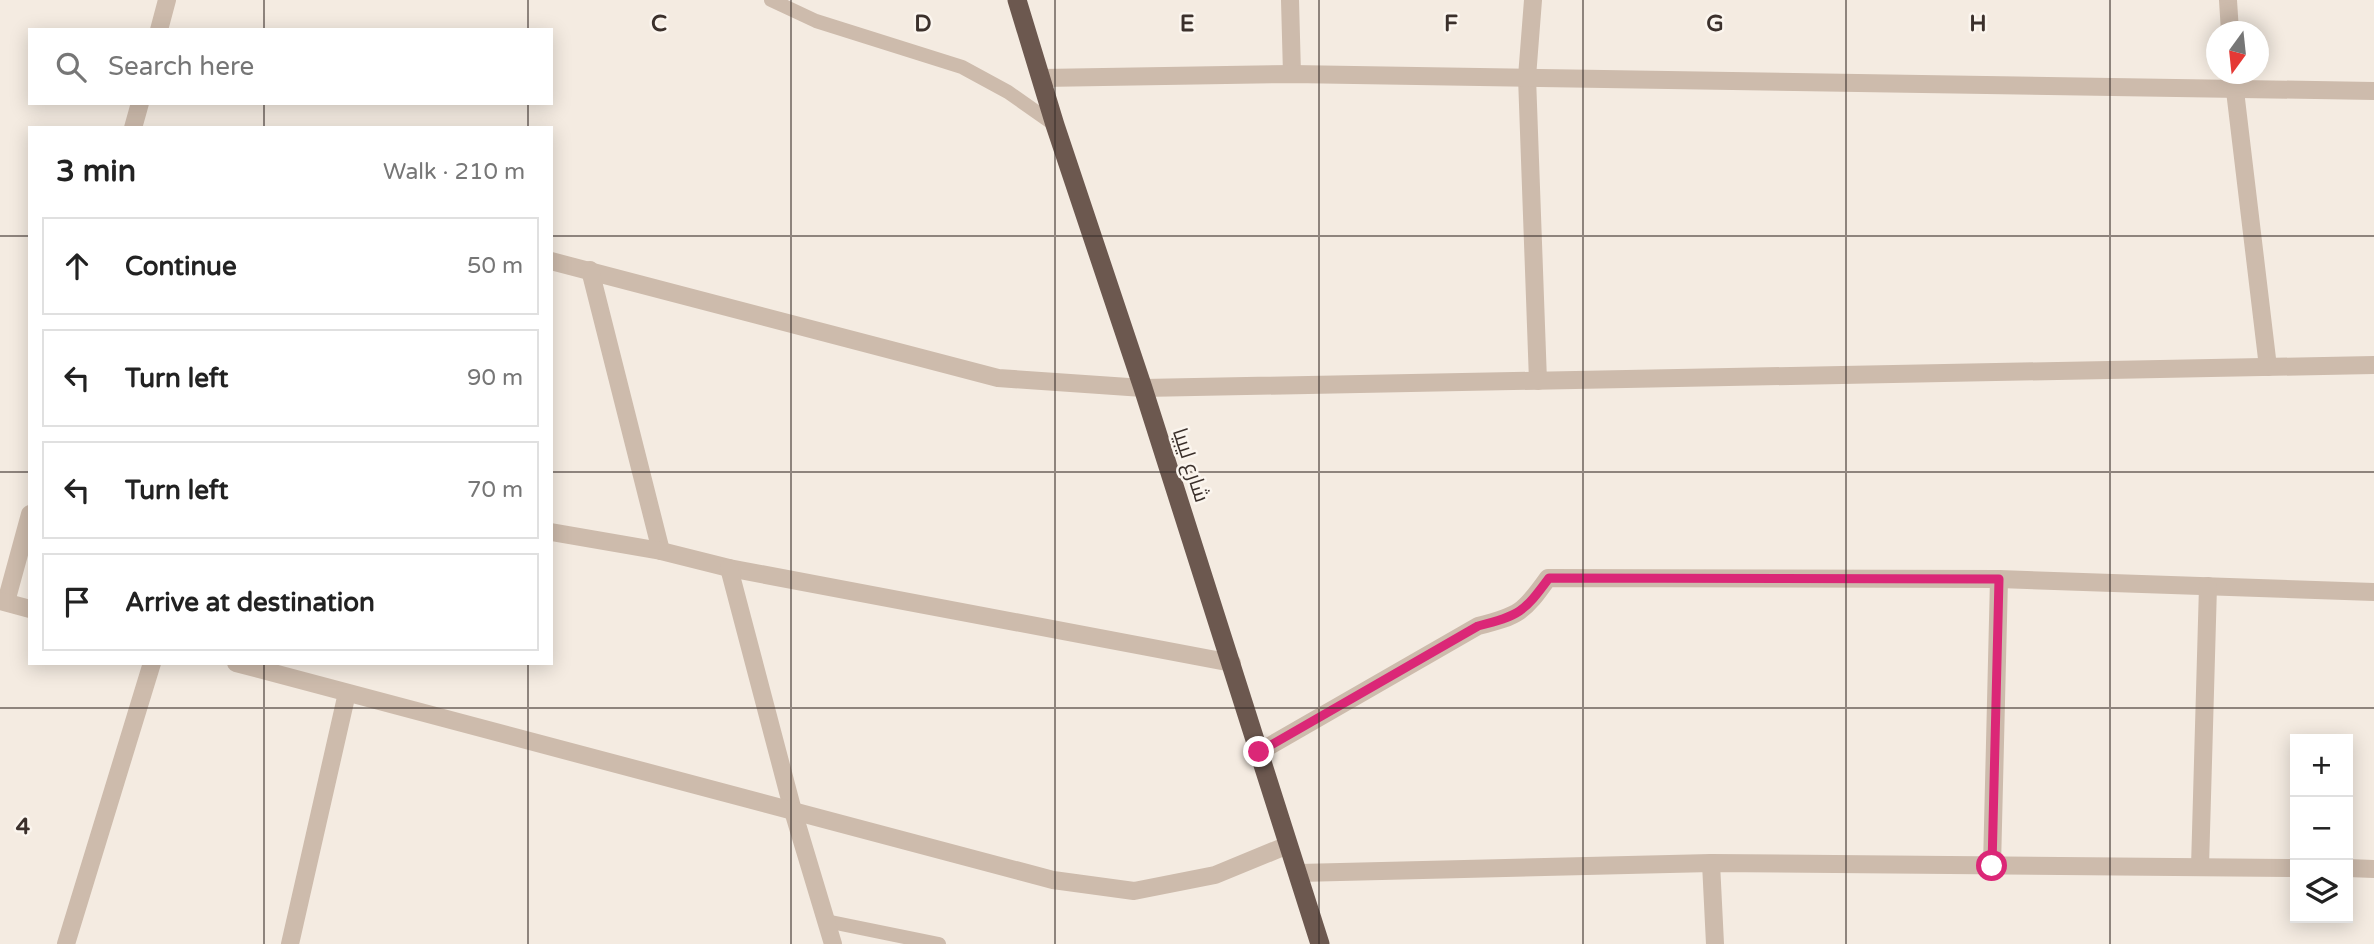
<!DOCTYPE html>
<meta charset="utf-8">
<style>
:root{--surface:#fff;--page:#f6f6f6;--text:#222;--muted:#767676;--line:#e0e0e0}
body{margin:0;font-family:"Varela Round",Cairo,sans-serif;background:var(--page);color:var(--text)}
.controls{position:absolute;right:21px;bottom:21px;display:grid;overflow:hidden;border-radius:0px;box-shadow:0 4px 18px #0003}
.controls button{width:63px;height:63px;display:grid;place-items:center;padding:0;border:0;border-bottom:2px solid var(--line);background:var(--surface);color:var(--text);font:35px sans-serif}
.compass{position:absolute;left:2206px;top:21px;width:63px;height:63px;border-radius:50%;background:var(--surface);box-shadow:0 4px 18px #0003;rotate:195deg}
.stop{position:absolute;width:21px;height:21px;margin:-16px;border:5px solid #db2777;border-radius:50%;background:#fff}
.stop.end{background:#db2777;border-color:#fff;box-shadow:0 2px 7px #0008}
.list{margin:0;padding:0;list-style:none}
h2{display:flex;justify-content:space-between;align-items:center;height:91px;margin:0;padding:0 28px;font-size:30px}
h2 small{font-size:23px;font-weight:400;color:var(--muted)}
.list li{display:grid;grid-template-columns:46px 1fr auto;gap:21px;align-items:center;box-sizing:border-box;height:98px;margin:0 14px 14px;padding:0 14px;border:2px solid var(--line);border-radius:0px}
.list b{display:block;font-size:26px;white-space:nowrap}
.list em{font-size:23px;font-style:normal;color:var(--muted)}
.icon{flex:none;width:38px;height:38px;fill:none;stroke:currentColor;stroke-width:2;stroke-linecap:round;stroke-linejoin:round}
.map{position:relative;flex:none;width:2374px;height:944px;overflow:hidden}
.search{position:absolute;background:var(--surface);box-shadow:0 4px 18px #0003;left:28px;top:28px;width:525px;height:77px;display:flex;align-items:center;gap:18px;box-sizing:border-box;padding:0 24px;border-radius:0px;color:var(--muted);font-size:26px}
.panel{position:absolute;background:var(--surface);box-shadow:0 4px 18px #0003;left:28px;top:126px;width:525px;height:539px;border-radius:0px}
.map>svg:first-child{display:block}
</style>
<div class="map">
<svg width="2374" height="944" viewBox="0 0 2374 944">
<rect width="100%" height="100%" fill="#f4ebe1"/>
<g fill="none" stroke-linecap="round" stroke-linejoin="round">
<!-- service -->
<g stroke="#cdbbac" stroke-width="14">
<path d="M 771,0 L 816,21 L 962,67 L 1008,92 L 1055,125"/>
<path d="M 826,921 L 939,944"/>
</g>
<!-- minor -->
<g stroke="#cdbbac" stroke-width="18">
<path d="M 1290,0 L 1292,74"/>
<path d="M 1533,0 L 1527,77 L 1538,381"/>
<path d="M 2228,0 L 2230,32"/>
<path d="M 159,30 L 167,0"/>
<path d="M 2233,74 L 2268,367"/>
<path d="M 1042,78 L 1292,74 L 2374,91"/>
<path d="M 133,128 L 140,103"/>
<path d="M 551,261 L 998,378 L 1143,388 L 2374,365"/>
<path d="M 590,270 L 661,551"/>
<path d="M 551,532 L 661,551 L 729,568 L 1232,663"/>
<path d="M 729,568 L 793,811 L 833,944"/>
<path d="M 6,602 L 30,514"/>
<path d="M 1259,752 L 1478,626 C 1519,616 1524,612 1548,578 L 1999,579 L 2374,592"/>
<path d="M 1711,863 L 1715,944"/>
<path d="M 1992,866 L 1999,579"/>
<path d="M 2200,867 L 2208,586"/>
<path d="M 2348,868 L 2374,869"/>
<path d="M 1299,873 L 1711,863 L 2295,868"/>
<path d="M 66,944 L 152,663"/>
<path d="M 290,944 L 347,693"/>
</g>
<!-- tertiary -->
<g stroke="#cdbbac" stroke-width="18">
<path d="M 0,601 L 30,609"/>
<path d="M 236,663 L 1053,880 L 1134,891 L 1215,875 L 1288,845"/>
</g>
<!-- trunk -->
<path stroke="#6c584f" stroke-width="19" d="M 1017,0 L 1055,125 L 1143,388 L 1320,944"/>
</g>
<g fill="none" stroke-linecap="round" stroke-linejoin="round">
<!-- route -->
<path stroke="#db2777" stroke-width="9" d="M 1259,752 L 1478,626 C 1519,616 1524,612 1549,578 L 1999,579 L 1992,866"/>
</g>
<!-- grid -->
<path fill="none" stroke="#3b302b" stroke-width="2" stroke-opacity="0.55" d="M 264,0 L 264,30M 528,0 L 528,30M 791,0 L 791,944M 1055,0 L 1055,944M 1319,0 L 1319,944M 1583,0 L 1583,944M 1846,0 L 1846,944M 2110,0 L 2110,944M 264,103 L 264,128M 528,103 L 528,128M 0,236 L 30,236M 551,236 L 2374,236M 0,472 L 30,472M 551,472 L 2374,472M 264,663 L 264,944M 528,663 L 528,944M 0,708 L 2374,708"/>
<g text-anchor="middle" stroke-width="5" stroke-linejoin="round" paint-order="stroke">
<!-- street labels -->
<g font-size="21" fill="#3b302b" stroke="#fbf5ee">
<text transform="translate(1191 465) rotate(72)" y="7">شارع ليبيا</text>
</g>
</g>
<g font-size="23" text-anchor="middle" font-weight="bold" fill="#3b302b" stroke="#fbf5ee" stroke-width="5" stroke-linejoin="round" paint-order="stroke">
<text x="659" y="31">C</text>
<text x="923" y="31">D</text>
<text x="1187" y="31">E</text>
<text x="1451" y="31">F</text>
<text x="1715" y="31">G</text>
<text x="1978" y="31">H</text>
<text x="23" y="834">4</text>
</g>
</svg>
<div class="controls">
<button>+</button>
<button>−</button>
<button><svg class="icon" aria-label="layers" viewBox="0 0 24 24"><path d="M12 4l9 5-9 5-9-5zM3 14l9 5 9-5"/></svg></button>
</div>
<svg class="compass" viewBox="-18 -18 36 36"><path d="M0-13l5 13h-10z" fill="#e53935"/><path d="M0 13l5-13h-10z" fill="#767676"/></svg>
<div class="stop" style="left:1992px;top:866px"></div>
<div class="stop end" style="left:1259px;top:752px"></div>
<div class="search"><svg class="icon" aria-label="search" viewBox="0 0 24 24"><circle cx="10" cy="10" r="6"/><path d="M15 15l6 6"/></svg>Search here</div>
<section class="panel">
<h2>3 min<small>Walk · 210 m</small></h2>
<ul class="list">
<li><svg class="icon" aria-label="ahead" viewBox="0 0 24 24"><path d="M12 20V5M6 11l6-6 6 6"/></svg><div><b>Continue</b></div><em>50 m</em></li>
<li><svg class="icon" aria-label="left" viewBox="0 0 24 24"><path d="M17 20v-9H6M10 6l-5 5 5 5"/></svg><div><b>Turn left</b></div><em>90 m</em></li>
<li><svg class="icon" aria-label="left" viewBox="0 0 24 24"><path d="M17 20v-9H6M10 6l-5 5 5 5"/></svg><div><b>Turn left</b></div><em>70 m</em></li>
<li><svg class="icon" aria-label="arrive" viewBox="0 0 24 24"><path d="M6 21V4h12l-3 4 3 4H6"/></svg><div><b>Arrive at destination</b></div></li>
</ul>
</section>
</div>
